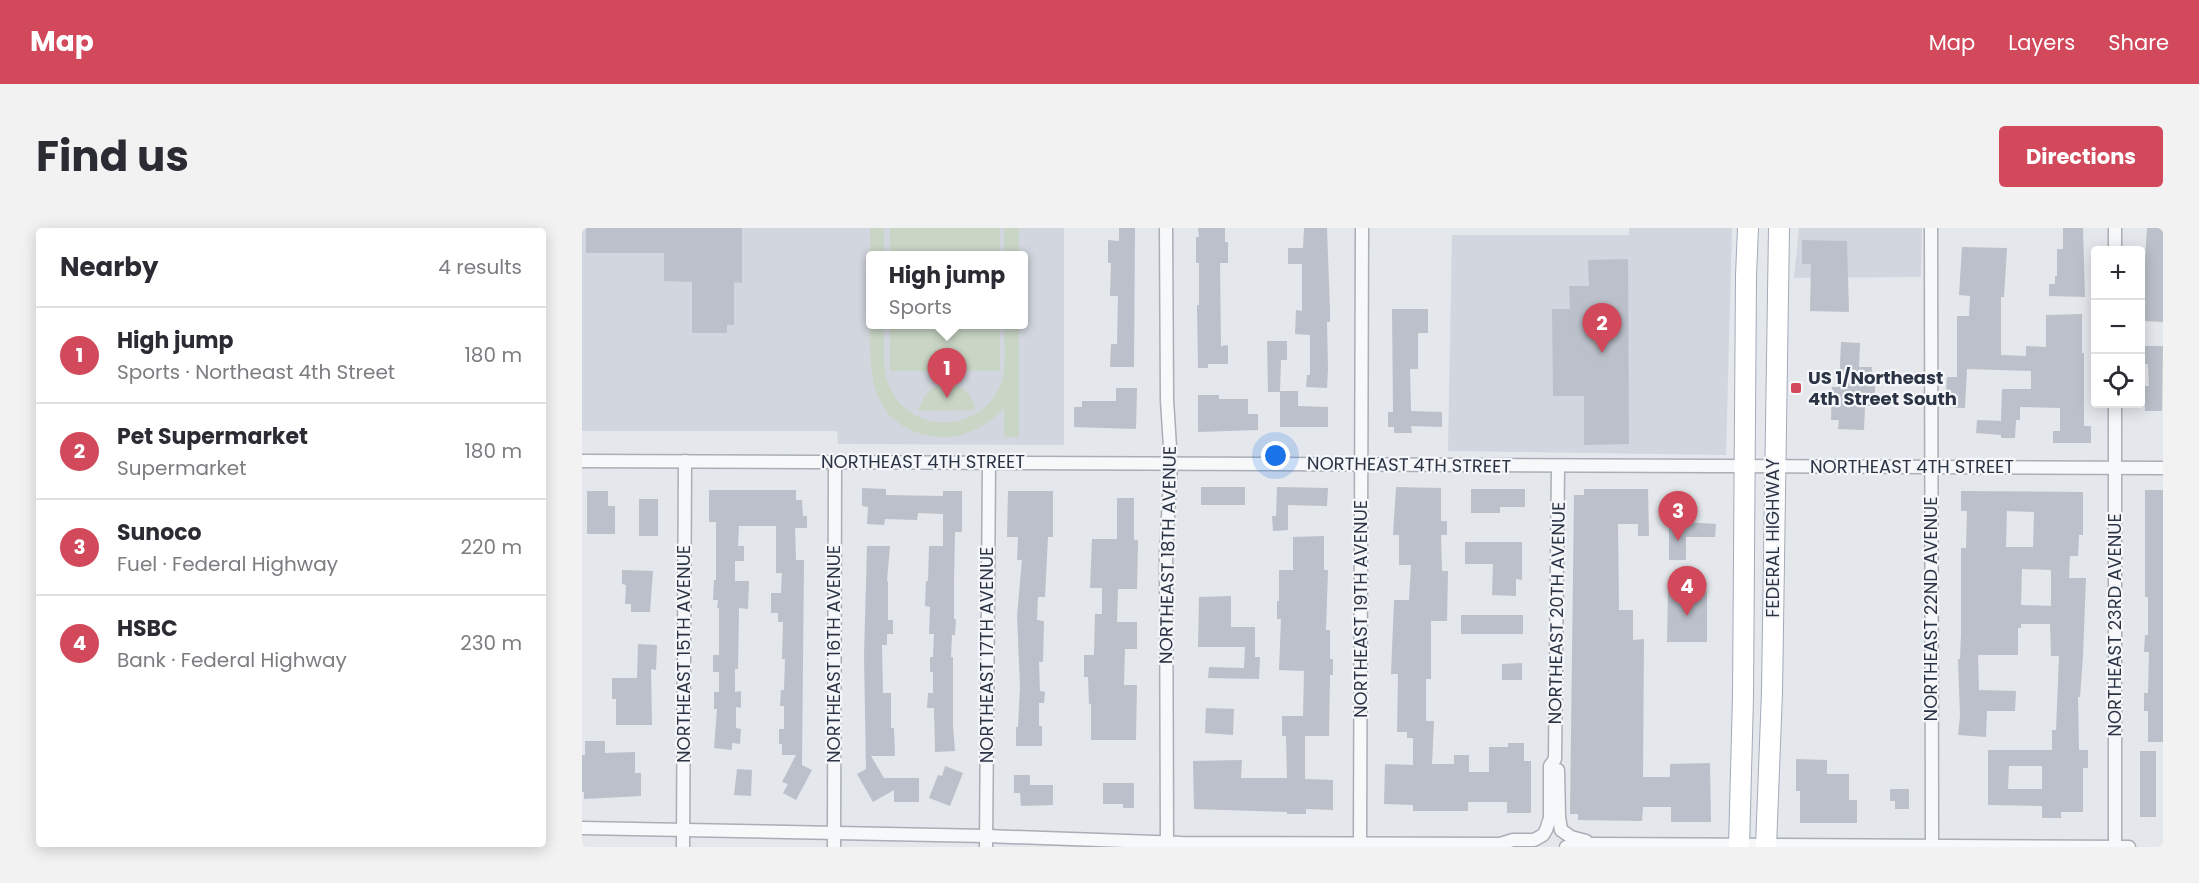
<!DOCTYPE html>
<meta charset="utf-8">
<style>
:root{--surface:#fff;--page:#f2f2f3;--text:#2b2b33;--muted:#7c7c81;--line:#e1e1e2;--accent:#d1495b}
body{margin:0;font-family:Poppins,sans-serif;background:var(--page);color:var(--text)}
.controls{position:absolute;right:18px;top:18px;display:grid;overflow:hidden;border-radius:6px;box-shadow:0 3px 15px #0003}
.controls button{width:54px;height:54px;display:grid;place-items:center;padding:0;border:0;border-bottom:2px solid var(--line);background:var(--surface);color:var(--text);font:30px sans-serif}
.you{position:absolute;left:694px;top:228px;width:21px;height:21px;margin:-15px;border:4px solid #fff;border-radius:50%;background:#1a73e8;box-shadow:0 0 0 9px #1a73e833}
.badge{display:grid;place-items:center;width:39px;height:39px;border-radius:50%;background:var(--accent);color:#fff;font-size:20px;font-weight:700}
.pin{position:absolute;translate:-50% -50px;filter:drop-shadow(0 2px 3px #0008)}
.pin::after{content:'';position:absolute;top:32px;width:21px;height:18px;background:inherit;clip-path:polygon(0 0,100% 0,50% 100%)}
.popup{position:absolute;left:284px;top:23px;width:162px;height:78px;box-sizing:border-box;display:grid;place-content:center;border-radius:6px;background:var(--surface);filter:drop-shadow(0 2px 4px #0005);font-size:20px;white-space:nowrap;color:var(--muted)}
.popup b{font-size:22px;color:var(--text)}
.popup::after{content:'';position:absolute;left:50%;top:100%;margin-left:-12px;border:12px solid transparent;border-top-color:var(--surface)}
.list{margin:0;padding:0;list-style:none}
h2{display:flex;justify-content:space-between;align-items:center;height:78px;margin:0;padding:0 24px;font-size:26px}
h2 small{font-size:20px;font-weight:400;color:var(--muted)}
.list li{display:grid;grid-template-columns:39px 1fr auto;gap:18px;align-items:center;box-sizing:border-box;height:96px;padding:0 24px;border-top:2px solid var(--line)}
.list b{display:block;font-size:22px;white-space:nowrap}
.list p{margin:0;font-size:20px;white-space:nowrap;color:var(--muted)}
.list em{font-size:20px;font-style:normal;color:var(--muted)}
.icon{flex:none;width:33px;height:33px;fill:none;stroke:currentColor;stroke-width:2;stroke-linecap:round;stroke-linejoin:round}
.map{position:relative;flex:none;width:1581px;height:619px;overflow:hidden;border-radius:6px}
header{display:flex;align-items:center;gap:36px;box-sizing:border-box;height:84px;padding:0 30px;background:var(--accent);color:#fff}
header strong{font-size:28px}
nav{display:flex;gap:33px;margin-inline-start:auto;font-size:21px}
.intro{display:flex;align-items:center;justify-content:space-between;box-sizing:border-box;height:144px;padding:0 36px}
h1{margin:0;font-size:42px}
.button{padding:15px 27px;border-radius:6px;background:var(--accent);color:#fff;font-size:21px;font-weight:700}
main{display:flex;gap:36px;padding:0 36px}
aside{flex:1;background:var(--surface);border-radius:6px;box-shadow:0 3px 15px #0003}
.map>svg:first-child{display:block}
</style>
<header>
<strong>Map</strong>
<nav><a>Map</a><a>Layers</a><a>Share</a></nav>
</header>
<div class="intro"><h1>Find us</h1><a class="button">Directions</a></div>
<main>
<aside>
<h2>Nearby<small>4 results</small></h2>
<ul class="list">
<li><span class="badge">1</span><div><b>High jump</b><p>Sports · Northeast 4th Street</p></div><em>180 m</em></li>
<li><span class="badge">2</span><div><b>Pet Supermarket</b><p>Supermarket</p></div><em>180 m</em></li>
<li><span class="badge">3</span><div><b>Sunoco</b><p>Fuel · Federal Highway</p></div><em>220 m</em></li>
<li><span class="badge">4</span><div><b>HSBC</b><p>Bank · Federal Highway</p></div><em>230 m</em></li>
</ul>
</aside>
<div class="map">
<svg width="1581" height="619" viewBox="0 0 1581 619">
<rect width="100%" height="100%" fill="#e4e7ec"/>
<!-- built -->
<g fill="#d2d6de" fill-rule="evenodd">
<path d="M 0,0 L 482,0 L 482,217 L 256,216 L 255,203 L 0,203 ZM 288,27 L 442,27 L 442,96 L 288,96 Z"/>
<path d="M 1047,0 L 1150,0 L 1144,227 L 866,223 L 870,7 L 1047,7 Z"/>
<path d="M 1217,0 L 1340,0 L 1339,49 L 1212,50 Z"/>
</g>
<!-- green -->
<g fill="#c9d6c5">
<path d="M 288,0 L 302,0 L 302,27 L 288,27 L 288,96 L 302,97 C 302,119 299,144 310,164 C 334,208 401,203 419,156 C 425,137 422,116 422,97 L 437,97 L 437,209 L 422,209 L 422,180 C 403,200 378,213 349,208 C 282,196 288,134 288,82 C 288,55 288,27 288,0 Z"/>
<rect x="308" y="0" width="110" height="27"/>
<rect x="422" y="0" width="15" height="27"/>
<rect x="308" y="97" width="110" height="46"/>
<path d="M 366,155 C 382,159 390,165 393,182 L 336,183 C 341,167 349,157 366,155 Z"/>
</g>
<!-- building -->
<g fill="#bbc0ca" fill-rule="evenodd">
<path d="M 4,0 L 160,0 L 160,55 L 152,54 L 152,97 L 145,97 L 145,105 L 110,105 L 110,54 L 82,53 L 82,25 L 4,25 Z"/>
<path d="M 537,0 L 553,0 L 552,139 L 528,139 L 529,116 L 535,116 L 536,68 L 528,68 L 529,35 L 526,35 L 526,12 L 537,13 Z"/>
<path d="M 616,0 L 643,0 L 643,14 L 646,14 L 646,35 L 638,35 L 639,118 L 646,117 L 646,136 L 626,136 L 626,140 L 616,140 L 615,77 L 617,77 L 617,35 L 614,35 L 614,9 L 617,9 Z"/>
<path d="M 722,0 L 745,0 L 748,83 L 748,94 L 745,94 L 746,141 L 745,160 L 724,159 L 725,147 L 728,147 L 728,107 L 713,106 L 714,82 L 720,83 L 720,36 L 706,36 L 706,20 L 721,20 Z"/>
<path d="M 1481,0 L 1501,0 L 1503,69 L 1467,68 L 1467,56 L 1473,56 L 1473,48 L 1475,48 L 1475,21 L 1481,21 Z"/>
<path d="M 1565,0 L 1581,0 L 1581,94 L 1560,93 L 1561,48 L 1562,48 Z"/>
<path d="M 1220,12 L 1265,13 L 1267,84 L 1228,83 L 1229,36 L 1220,36 Z"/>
<path d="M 1380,19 L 1425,20 L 1422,69 L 1419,69 L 1419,127 L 1444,128 L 1444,118 L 1464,119 L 1464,87 L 1500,86 L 1500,125 L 1502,125 L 1502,198 L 1509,198 L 1509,215 L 1471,215 L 1471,203 L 1478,203 L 1478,180 L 1438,179 L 1438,192 L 1434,192 L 1433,210 L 1419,210 L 1419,207 L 1394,205 L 1395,192 L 1419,193 L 1420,161 L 1449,161 L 1449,143 L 1385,141 L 1383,180 L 1363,179 L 1365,149 L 1375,149 L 1375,88 L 1387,88 L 1388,68 L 1377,67 Z"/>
<path d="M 1046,31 L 1047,216 L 1002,217 L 1002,168 L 971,168 L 970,81 L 988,81 L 987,58 L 1007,58 L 1006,32 Z"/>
<path d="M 810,81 L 846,81 L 846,105 L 836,105 L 836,141 L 828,141 L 829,180 L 829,183 L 860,184 L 860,199 L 829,198 L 830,205 L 812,205 L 812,199 L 806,199 L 806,184 L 811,184 Z"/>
<path d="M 685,113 L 705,113 L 705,132 L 699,132 L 698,163 L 716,163 L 716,178 L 746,179 L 746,199 L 698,199 L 698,164 L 686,164 Z"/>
<path d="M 1259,114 L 1278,115 L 1277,139 L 1290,139 L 1289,158 L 1293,158 L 1293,178 L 1283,178 L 1282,202 L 1256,201 L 1257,192 L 1249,192 L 1250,159 L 1257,159 Z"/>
<path d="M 1558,118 L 1581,118 L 1580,183 L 1563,183 L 1563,158 L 1567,158 L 1566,136 L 1558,136 Z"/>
<path d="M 534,160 L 555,160 L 554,201 L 492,199 L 492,179 L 500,179 L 500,173 L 534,173 Z"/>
<path d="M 616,167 L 637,167 L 637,171 L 666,171 L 666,186 L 676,186 L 676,202 L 616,204 Z"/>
<rect x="619" y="259" width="44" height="18"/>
<path d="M 695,259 L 746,260 L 745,278 L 706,277 L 706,302 L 691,303 L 690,288 L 694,288 Z"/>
<path d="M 814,259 L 859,260 L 859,293 L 865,293 L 865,307 L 859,307 L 860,343 L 866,343 L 865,393 L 849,393 L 849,451 L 844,451 L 844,493 L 852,493 L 850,536 L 872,536 L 872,527 L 887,527 L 887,544 L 907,544 L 907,519 L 926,519 L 926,515 L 942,515 L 942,533 L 949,533 L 949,585 L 925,585 L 925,574 L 886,574 L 886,583 L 831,583 L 831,577 L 802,576 L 803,536 L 831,537 L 831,510 L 825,510 L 825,504 L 815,504 L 816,446 L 809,446 L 812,372 L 827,372 L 829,337 L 817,337 L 817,307 L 811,307 Z"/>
<path d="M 280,260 L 304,261 L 304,267 L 361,268 L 361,263 L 380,263 L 380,304 L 373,304 L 372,354 L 372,391 L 374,391 L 373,407 L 370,407 L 369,429 L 371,429 L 371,498 L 373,523 L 353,524 L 352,480 L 345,480 L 346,465 L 351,465 L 351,444 L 348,444 L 348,429 L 351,429 L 352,406 L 347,406 L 348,379 L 343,378 L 344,353 L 346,353 L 347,318 L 361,318 L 361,286 L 336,285 L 335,292 L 303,291 L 302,297 L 285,296 L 286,279 L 280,278 Z"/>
<path d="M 889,261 L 943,261 L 943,279 L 918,279 L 918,285 L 889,285 Z"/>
<path d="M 1002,261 L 1066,261 L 1067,308 L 1056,308 L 1056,296 L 1036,296 L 1037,382 L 1051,382 L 1051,412 L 1062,411 L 1061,549 L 1088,549 L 1088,536 L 1128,535 L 1129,594 L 1089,594 L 1089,579 L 1061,579 L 1060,593 L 996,592 L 996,586 L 988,586 L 992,267 L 1002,267 Z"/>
<path d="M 127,262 L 214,262 L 214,272 L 220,272 L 221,288 L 225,288 L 225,300 L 213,300 L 214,332 L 222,332 L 220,537 L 230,542 L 214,572 L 201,565 L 206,556 L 200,554 L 214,527 L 200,527 L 200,516 L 197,516 L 197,501 L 202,501 L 202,478 L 198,478 L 199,462 L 202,462 L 203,431 L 200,431 L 201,394 L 196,394 L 196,385 L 189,385 L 189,365 L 199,365 L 200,345 L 194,345 L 194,298 L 157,298 L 156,318 L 162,318 L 162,333 L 153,333 L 153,353 L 167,353 L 166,381 L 157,380 L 156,441 L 153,441 L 153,464 L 159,463 L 159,480 L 154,479 L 154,500 L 159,501 L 158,516 L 150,515 L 150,522 L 132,520 L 135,481 L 132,481 L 132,464 L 137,464 L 137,444 L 131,444 L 131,427 L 137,427 L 137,380 L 135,380 L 136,372 L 131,372 L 132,352 L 134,352 L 134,294 L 127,294 Z"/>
<path d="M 1563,262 L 1581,262 L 1581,514 L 1566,514 L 1566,483 L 1562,483 L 1562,465 L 1566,465 L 1567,424 L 1562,424 L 1563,407 L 1566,407 L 1566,369 L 1563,369 Z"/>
<path d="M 5,263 L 26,263 L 26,278 L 33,278 L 33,306 L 5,306 Z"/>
<path d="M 426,263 L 471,263 L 471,309 L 466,309 L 463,369 L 456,369 L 455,392 L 462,393 L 461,434 L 457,434 L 458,463 L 463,464 L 462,475 L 457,475 L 457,498 L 460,498 L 460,518 L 434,518 L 434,499 L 436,499 L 438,459 L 435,388 L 440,332 L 435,332 L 436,309 L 425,309 Z"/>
<path d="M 1379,263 L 1501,264 L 1501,307 L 1497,307 L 1496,328 L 1488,328 L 1487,350 L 1504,350 L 1501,428 L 1498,469 L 1496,469 L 1497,522 L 1506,522 L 1506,540 L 1501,540 L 1501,584 L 1479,584 L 1479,590 L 1460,590 L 1460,578 L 1406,577 L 1406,522 L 1470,522 L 1470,502 L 1474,502 L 1477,428 L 1469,428 L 1468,396 L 1439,396 L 1439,400 L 1436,400 L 1436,427 L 1396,427 L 1397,462 L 1434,463 L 1433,483 L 1405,483 L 1404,509 L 1376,507 L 1378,488 L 1376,431 L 1378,431 L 1379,406 L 1379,320 L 1384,320 L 1385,283 L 1379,283 ZM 1425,283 L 1452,284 L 1451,319 L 1424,319 ZM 1440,341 L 1469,342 L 1469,378 L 1439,377 ZM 1427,538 L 1460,538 L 1460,561 L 1426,561 Z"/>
<path d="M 535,270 L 552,270 L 552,312 L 556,312 L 555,361 L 536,361 L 535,394 L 555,394 L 555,421 L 543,421 L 542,457 L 555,457 L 554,512 L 509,512 L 509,476 L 507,476 L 506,449 L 502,449 L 502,427 L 512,427 L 513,386 L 520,386 L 520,360 L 508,360 L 510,311 L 535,311 Z"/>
<rect x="57" y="271" width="19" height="37"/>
<path d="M 1087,293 L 1134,296 L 1133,309 L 1104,309 L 1104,332 L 1087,332 Z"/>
<path d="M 742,308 L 742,342 L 746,342 L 744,402 L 748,402 L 748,431 L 751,431 L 751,447 L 748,447 L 747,508 L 723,508 L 723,551 L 751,552 L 751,582 L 724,581 L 724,586 L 705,586 L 705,584 L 612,581 L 611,533 L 660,532 L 659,550 L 705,550 L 704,508 L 700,508 L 700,488 L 721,488 L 722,443 L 697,442 L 699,391 L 695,391 L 695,373 L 697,373 L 697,342 L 711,342 L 711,309 Z"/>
<path d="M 883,314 L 940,314 L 940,352 L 934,351 L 934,368 L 910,367 L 911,336 L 883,336 Z"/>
<path d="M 285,318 L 308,318 L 305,353 L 306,353 L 306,392 L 311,392 L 311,406 L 305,406 L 305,417 L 300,417 L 301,465 L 309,465 L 309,500 L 312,500 L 313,528 L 289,528 L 302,550 L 337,550 L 337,574 L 312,574 L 312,562 L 291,574 L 275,546 L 284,541 L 282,427 Z"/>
<path d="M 40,342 L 71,343 L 68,384 L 49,384 L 49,376 L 43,376 L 44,357 L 40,356 Z"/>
<path d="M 1086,363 L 1125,363 L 1125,414 L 1085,414 Z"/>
<path d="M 649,368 L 649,399 L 673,399 L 673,429 L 678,429 L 677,451 L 626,450 L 627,439 L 662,440 L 663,419 L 616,419 L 617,369 Z"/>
<rect x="879" y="387" width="62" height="19"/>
<path d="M 56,416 L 75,417 L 74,442 L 69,441 L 70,497 L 34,497 L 34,471 L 30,471 L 30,450 L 55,450 Z"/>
<path d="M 940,435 L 940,452 L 920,452 L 920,436 Z"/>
<path d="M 624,480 L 652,481 L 651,507 L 623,505 Z"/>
<path d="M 3,513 L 23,513 L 23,525 L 53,524 L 53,545 L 59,545 L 59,568 L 2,571 L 2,564 L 0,564 L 0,527 L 3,527 Z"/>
<rect x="1558" y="523" width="16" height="66"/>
<path d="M 1214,531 L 1245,532 L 1245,546 L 1267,546 L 1267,572 L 1275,572 L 1275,595 L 1218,595 L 1218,563 L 1214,563 Z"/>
<path d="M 363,538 L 381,545 L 368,578 L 347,570 L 356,547 L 360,548 Z"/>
<path d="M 155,541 L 170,542 L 169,568 L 152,567 Z"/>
<path d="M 432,547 L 448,547 L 448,557 L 471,557 L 471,577 L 439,578 L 438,565 L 432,565 Z"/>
<path d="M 521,555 L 552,555 L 552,580 L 541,580 L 541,576 L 521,576 Z"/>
<path d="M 1308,561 L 1327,561 L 1327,581 L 1313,581 L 1313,573 L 1308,573 Z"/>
</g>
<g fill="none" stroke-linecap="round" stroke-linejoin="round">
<!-- minor casing -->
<g stroke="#a9aeb7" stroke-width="15">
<g id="minor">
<path d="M 584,0 L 585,172 L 589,235 L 584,325 L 585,619"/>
<path d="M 1349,0 L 1350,619"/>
<path d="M 1533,0 L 1533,22"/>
<path d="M 0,233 L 1581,240"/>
<path d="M 976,542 L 977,589 L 979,602 L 989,609 L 1004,613"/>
<path d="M 0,600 L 404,608 L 600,615 L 918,616 L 931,612 L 952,612 L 961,607 L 964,602 L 968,590 L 968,538 L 973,531 L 976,238"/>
<path d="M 101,619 L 103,233"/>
<path d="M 252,619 L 253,234"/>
<path d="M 404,619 L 407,235"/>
<path d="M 778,619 L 780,0"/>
<path d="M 984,619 L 1011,616 L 1547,619"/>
<path d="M 1533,619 L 1533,176"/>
</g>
</g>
<!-- primary casing -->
<g stroke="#a3abb8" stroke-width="22">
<g id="primary">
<path d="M 1157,619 L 1161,469 L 1164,48 L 1166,0"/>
<path d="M 1184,619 L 1190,464 L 1197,0"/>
</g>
</g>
<!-- minor -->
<use href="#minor" stroke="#f7f8fa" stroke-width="12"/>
<!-- primary -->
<use href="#primary" stroke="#fff" stroke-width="20"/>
</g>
<!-- markers -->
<rect fill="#d1495b" stroke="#f4f6f9" stroke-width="2" x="1208" y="154" width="12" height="12" rx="3"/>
<g text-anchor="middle" stroke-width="4.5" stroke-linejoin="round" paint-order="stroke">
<!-- poi labels -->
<g font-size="18" font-weight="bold" fill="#2b3445" stroke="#f4f6f9" text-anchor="start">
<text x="1226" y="156">US 1/Northeast<tspan x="1226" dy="21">4th Street South</tspan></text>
</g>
<!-- street labels -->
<g font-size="18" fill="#2b3445" stroke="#f4f6f9">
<text x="341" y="240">NORTHEAST 4TH STREET</text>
<text transform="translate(827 237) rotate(1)" y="6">NORTHEAST 4TH STREET</text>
<text x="1330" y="245">NORTHEAST 4TH STREET</text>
<text transform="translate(1191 310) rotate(-90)" y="6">FEDERAL HIGHWAY</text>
<text transform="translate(586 327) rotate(-89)" y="6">NORTHEAST 18TH AVENUE</text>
<text transform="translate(779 381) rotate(-90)" y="6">NORTHEAST 19TH AVENUE</text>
<text transform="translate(1349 381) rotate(-90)" y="6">NORTHEAST 22ND AVENUE</text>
<text transform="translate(975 385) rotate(-89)" y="6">NORTHEAST 20TH AVENUE</text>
<text transform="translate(1533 397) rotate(-90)" y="6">NORTHEAST 23RD AVENUE</text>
<text transform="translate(102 426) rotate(-90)" y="6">NORTHEAST 15TH AVENUE</text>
<text transform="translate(252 426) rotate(-90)" y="6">NORTHEAST 16TH AVENUE</text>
<text transform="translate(405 427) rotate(-90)" y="6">NORTHEAST 17TH AVENUE</text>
</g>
</g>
</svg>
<div class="controls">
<button>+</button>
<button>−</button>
<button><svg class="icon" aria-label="locate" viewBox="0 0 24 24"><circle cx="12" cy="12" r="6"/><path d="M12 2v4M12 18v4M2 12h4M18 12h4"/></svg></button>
</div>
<div class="you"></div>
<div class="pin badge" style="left:365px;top:170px">1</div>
<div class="popup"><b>High jump</b>Sports</div>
<div class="pin badge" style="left:1020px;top:125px">2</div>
<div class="pin badge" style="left:1096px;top:313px">3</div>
<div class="pin badge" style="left:1105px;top:388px">4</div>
</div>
</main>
